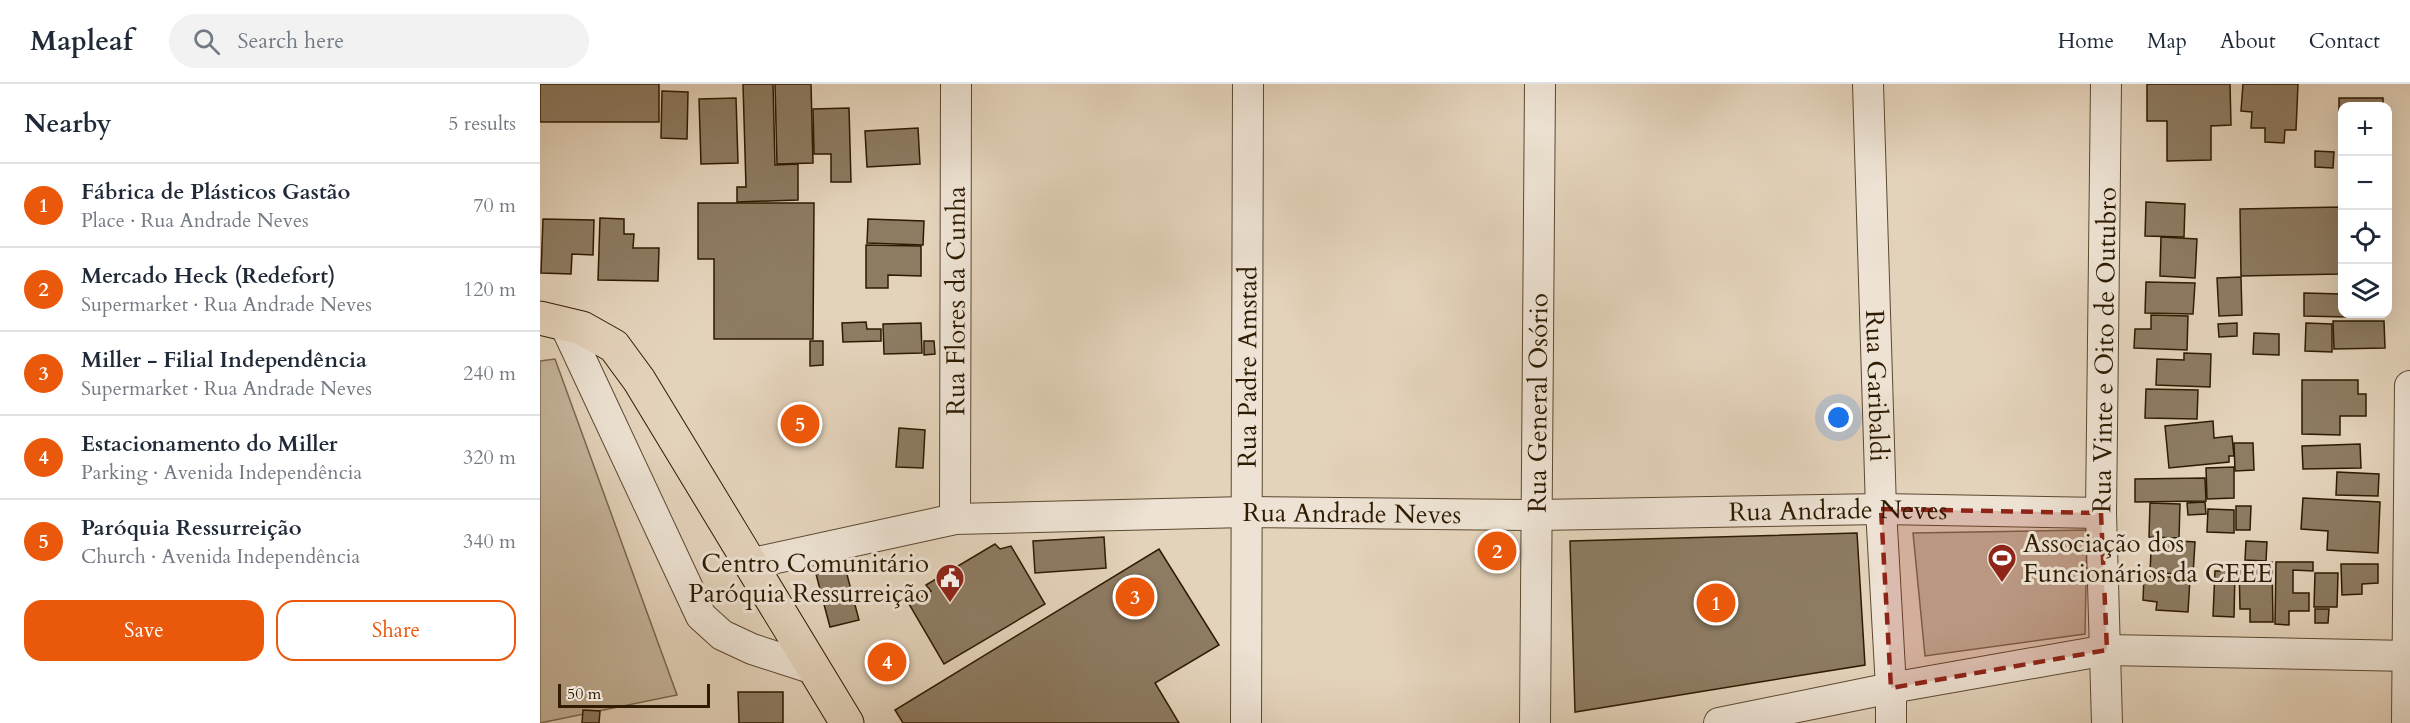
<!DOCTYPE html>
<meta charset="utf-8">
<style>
:root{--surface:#fff;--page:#f2f2f3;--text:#1f2937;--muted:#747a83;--line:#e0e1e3;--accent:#ea580c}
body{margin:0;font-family:Cardo,serif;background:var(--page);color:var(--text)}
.controls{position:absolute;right:18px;top:18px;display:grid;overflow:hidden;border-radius:12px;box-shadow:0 6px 24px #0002}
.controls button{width:54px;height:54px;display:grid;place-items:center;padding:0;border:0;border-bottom:2px solid var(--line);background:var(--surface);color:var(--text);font:30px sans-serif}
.scale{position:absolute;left:18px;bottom:15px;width:152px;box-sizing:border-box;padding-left:6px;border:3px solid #2e1b01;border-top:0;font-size:16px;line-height:21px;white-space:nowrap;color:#2e1b01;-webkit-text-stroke:4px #ede2d3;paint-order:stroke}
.you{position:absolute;left:1299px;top:334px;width:21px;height:21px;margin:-15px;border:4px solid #fff;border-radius:50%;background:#1a73e8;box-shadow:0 0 0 9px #1a73e833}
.badge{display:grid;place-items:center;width:39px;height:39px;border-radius:50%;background:var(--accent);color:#fff;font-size:20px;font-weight:700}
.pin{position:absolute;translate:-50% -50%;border:3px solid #fff;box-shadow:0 2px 6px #0006}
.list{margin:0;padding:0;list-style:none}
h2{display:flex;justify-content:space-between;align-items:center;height:78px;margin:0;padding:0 24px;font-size:26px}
h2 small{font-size:20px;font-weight:400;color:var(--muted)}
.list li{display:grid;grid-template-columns:39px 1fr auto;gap:18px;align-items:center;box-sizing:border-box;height:84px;padding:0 24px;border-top:2px solid var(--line)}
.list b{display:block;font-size:22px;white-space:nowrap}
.list p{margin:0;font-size:20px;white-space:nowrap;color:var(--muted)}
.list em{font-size:20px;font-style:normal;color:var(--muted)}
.actions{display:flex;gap:12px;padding:18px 24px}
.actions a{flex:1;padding:14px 0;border:2px solid var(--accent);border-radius:18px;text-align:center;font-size:21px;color:var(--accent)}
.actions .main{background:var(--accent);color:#fff}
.icon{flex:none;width:33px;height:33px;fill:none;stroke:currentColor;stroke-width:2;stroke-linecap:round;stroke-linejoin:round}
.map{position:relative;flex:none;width:1870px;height:639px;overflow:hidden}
header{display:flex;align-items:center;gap:36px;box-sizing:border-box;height:84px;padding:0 30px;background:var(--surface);border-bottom:2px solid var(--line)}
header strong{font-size:28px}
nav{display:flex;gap:33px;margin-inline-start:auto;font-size:21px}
.search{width:420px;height:54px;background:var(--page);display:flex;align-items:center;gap:15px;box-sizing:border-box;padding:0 21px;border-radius:33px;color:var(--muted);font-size:22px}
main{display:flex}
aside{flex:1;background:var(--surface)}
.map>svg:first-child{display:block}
</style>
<header>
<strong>Mapleaf</strong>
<div class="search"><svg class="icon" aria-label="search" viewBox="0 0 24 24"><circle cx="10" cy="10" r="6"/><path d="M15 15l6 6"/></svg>Search here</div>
<nav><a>Home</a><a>Map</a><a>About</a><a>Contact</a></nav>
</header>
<main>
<aside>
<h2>Nearby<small>5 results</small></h2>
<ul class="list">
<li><span class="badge">1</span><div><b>Fábrica de Plásticos Gastão</b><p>Place · Rua Andrade Neves</p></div><em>70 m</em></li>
<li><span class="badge">2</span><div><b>Mercado Heck (Redefort)</b><p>Supermarket · Rua Andrade Neves</p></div><em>120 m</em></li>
<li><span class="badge">3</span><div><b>Miller - Filial Independência</b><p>Supermarket · Rua Andrade Neves</p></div><em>240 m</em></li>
<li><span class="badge">4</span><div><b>Estacionamento do Miller</b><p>Parking · Avenida Independência</p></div><em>320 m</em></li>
<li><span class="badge">5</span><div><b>Paróquia Ressurreição</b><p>Church · Avenida Independência</p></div><em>340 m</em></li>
</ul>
<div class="actions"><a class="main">Save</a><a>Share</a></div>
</aside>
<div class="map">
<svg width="1870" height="639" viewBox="0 0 1870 639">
<rect width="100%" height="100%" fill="#e4d3bb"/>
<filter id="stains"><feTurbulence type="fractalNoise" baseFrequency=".00333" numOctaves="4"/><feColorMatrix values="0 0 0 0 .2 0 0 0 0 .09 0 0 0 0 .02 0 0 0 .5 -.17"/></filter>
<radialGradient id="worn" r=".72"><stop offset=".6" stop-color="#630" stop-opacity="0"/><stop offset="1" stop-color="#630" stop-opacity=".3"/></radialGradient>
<!-- green -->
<g fill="#c5b49b" stroke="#7a684e" stroke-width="1.5">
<path d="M 15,275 L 137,611 L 0,639 L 0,277 Z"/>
<path d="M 1547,446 L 1545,550 L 1385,572 L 1373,449 Z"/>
</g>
<!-- building -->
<g fill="#8d7b62" stroke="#2e1b01" stroke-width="1.5">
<rect x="0" y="0" width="119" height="38"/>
<path d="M 203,0 L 233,0 L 235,81 L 258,80 L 258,116 L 197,118 L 197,103 L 206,103 Z"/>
<path d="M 235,0 L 271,0 L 273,79 L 237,80 Z"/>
<path d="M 1607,0 L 1690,0 L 1691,41 L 1671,42 L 1671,76 L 1627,77 L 1627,37 L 1607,37 Z"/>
<path d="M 1703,0 L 1758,0 L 1756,46 L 1745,46 L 1744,59 L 1725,58 L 1725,44 L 1711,44 L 1712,28 L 1701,27 Z"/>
<path d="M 122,7 L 148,8 L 147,55 L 121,54 Z"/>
<path d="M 196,14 L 198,79 L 161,80 L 159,15 Z"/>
<path d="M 1799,14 L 1843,14 L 1843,22 L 1802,22 L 1802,51 L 1799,51 Z"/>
<path d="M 309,24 L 311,98 L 291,98 L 291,70 L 274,70 L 273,25 Z"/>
<path d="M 378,44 L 380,80 L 327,83 L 325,47 Z"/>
<path d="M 1775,67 L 1794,68 L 1793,84 L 1775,83 Z"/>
<path d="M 1606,118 L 1645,120 L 1644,153 L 1605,152 Z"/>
<path d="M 158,119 L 274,119 L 273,255 L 174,255 L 174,175 L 158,175 Z"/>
<path d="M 1802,123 L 1802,190 L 1701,192 L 1700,125 Z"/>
<path d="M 60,134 L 84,135 L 84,150 L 94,150 L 93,164 L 119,164 L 118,197 L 58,196 Z"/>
<path d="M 3,135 L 54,136 L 53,171 L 32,170 L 31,190 L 1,189 Z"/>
<path d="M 328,135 L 384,137 L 383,161 L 327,159 Z"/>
<path d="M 1621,153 L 1657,155 L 1655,194 L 1620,192 Z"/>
<path d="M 326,161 L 381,162 L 381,192 L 348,191 L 348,204 L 326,204 Z"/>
<path d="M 1701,193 L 1702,231 L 1679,232 L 1677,194 Z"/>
<path d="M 1606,198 L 1655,199 L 1653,230 L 1605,229 Z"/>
<path d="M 1764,209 L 1802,210 L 1802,230 L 1807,230 L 1807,233 L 1764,232 Z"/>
<path d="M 1611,231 L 1648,232 L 1647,266 L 1594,264 L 1595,245 L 1611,245 Z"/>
<path d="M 1793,237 L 1844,237 L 1845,264 L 1794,265 Z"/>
<path d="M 326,238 L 327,245 L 341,245 L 341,257 L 303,258 L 302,239 Z"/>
<path d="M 381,239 L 382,269 L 344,270 L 343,240 Z"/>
<path d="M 1697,239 L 1697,252 L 1679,253 L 1678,240 Z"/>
<path d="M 1766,239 L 1792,240 L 1792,268 L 1765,267 Z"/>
<path d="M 1714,249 L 1739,250 L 1739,271 L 1713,270 Z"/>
<path d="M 270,257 L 283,257 L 283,281 L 270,282 Z"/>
<path d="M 384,257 L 394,257 L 395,270 L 384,271 Z"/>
<path d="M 1644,269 L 1671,270 L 1670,303 L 1616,301 L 1617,275 L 1644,276 Z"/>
<path d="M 1762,296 L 1818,296 L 1818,310 L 1826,310 L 1826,332 L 1800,332 L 1800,351 L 1762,350 Z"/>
<path d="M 1606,305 L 1658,306 L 1657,335 L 1605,334 Z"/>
<path d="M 1673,337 L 1674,354 L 1692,352 L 1694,372 L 1689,372 L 1689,378 L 1629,384 L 1625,342 Z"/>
<path d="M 359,344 L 385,346 L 383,384 L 356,383 Z"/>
<path d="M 1694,359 L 1713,359 L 1714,386 L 1695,387 Z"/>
<path d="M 1820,360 L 1821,384 L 1763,385 L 1762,362 Z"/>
<path d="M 1694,383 L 1694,414 L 1667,415 L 1666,384 Z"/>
<path d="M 1797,388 L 1839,390 L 1838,412 L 1796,411 Z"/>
<path d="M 1665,394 L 1666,417 L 1595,418 L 1595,395 Z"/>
<path d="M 1763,414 L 1840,418 L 1838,469 L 1787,466 L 1788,447 L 1761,445 Z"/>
<path d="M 1665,418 L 1666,430 L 1648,431 L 1647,419 Z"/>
<path d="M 1610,419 L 1640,420 L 1639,454 L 1609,453 Z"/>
<path d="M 1696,422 L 1711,422 L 1710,446 L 1696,446 Z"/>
<path d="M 1668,425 L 1694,426 L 1694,449 L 1667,448 Z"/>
<path d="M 1317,449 L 1325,581 L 1035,628 L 1030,457 Z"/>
<path d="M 564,453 L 566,484 L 495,489 L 493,457 Z"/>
<path d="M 1626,456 L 1655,458 L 1653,491 L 1610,488 L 1611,467 L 1625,468 Z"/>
<path d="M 1706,457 L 1727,458 L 1726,477 L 1705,476 Z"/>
<path d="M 455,460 L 460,465 L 471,462 L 505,520 L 404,580 L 369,520 L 391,507 L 386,501 Z"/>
<path d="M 619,465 L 679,561 L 615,599 L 639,639 L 363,639 L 355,626 Z"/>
<path d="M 1732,478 L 1733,538 L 1710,538 L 1710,525 L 1700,525 L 1699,479 Z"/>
<path d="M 1736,478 L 1773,478 L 1773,487 L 1753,486 L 1753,509 L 1769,509 L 1769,527 L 1749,527 L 1749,541 L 1735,540 Z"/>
<path d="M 1801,480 L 1838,480 L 1838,499 L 1822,500 L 1822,510 L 1802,511 Z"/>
<path d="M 305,483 L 319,536 L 290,543 L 276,490 Z"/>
<path d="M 1675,487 L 1695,487 L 1694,533 L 1673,532 Z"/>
<path d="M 1775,489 L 1798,489 L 1797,523 L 1774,523 Z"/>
<path d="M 1604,492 L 1650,494 L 1648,528 L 1616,526 L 1617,518 L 1603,516 Z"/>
<path d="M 1775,525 L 1789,525 L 1788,539 L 1775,539 Z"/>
<path d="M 198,608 L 243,608 L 243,639 L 199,639 Z"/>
<path d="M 43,626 L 60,627 L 59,639 L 42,639 Z"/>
</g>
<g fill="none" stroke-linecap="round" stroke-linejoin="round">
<!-- minor casing -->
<g stroke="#5c4930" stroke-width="32">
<g id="minor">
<path id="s1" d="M 1328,0 L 1341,425 L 1351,604 L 1351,639"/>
<path d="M 1566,0 L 1561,429 L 1567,639"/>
<path d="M 24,239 L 161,532 L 182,551 L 212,565 L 274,585"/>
<path id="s2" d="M 415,435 L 416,0"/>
<path id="s3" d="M 209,480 L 415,435 L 706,428 L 998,431 L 1341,425 L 1561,429"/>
<path id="s4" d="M 706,639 L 708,0"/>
<path id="s5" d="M 995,639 L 1000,0"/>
<path d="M 1179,639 L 1351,604 L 1567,566 L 1870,572"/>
<path d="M 1867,639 L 1870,302"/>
</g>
</g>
<!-- major casing -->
<g stroke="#2e1b01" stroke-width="35">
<path id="major" d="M 0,234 L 42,244 L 74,262 L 99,296 L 307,639"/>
</g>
<!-- minor -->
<use href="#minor" stroke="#ede2d3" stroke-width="30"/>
<!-- major -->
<use href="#major" stroke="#e4d3bb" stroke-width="33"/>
</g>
<!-- marked area -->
<path fill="#8f2418" fill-opacity="0.2" stroke="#8f2418" stroke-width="4.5" stroke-dasharray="12 8" stroke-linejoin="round" d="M 1341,425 L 1561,429 L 1567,566 L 1351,604 Z"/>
<!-- icons -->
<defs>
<g id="stadium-pin" transform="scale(1.5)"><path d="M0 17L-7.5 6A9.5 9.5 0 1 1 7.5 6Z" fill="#8f2418" stroke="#ede2d3"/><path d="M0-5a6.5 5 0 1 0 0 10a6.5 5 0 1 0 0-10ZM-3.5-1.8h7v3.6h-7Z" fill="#fff"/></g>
<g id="civic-pin" transform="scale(1.5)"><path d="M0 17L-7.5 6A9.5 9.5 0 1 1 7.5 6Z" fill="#8f2418" stroke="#ede2d3"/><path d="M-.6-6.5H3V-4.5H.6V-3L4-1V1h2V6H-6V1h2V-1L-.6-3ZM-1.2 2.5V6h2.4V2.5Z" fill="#fff"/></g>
</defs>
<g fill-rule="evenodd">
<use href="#stadium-pin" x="1462" y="474"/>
<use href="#civic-pin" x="410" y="494"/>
</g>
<g text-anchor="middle" stroke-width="6" stroke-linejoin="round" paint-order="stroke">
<!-- street labels -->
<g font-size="26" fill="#2e1b01" stroke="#ede2d3">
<text dy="9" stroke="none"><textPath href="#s2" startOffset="218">Rua Flores da Cunha</textPath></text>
<text transform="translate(1564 266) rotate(-89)" y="9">Rua Vinte e Oito de Outubro</text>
<text dy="9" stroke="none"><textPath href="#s4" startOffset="356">Rua Padre Amstad</textPath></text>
<text dy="9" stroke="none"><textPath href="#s1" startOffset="302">Rua Garibaldi</textPath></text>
<text dy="9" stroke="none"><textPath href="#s5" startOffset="320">Rua General Osório</textPath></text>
<text dy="9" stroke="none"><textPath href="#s3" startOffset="1094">Rua Andrade Neves</textPath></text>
<text dy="9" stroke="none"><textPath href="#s3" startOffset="608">Rua Andrade Neves</textPath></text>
</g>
<!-- poi labels -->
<g font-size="26" fill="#2e1b01" stroke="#ede2d3" text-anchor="start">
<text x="1483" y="468">Associação dos<tspan x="1483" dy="30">Funcionários da CEEE</tspan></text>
<text x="389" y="488" text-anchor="end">Centro Comunitário<tspan x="389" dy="30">Paróquia Ressurreição</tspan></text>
</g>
</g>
<rect width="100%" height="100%" filter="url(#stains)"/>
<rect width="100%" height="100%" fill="url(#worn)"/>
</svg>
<div class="controls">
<button>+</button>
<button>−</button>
<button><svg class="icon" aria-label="locate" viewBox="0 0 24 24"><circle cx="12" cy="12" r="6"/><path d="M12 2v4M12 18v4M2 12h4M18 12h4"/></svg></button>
<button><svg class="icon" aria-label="layers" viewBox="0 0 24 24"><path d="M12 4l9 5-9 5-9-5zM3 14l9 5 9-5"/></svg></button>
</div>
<div class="scale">50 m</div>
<div class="you"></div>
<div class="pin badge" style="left:1176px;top:519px">1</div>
<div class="pin badge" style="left:957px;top:467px">2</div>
<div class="pin badge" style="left:595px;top:513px">3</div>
<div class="pin badge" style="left:347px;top:578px">4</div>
<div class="pin badge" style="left:260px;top:340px">5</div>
</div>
</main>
